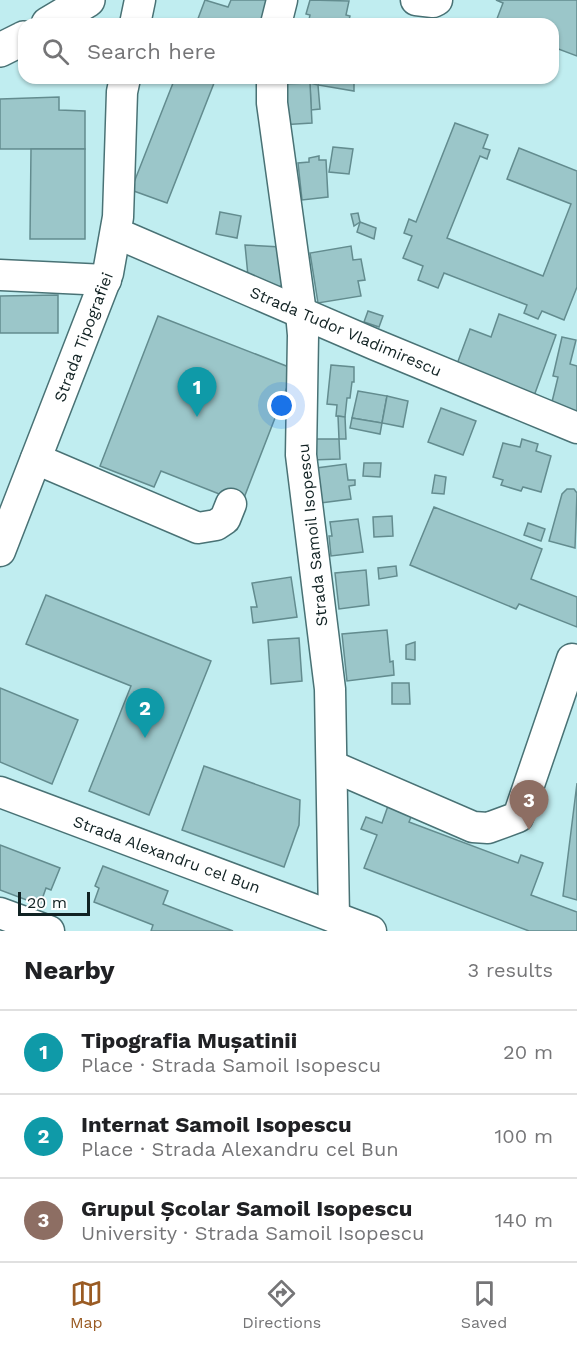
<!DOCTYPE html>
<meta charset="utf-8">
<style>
:root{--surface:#fff;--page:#f6f6f6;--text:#202124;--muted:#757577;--line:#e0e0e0;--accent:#9a5b23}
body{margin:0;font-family:"Work Sans",sans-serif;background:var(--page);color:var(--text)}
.scale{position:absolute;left:18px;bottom:15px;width:72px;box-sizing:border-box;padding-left:6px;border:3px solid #112223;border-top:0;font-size:16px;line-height:21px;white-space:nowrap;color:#112223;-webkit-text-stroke:4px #fff;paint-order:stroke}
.you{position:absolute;left:282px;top:406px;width:21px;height:21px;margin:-15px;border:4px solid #fff;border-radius:50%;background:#1a73e8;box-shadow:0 0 0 9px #1a73e833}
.badge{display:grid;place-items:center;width:39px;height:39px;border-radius:50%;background:var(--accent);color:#fff;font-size:20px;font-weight:700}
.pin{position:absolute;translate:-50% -50px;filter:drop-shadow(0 2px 3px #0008)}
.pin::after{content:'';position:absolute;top:32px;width:21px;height:18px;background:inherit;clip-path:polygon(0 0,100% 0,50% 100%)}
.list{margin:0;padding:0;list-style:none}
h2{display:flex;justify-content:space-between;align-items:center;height:78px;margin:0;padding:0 24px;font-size:26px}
h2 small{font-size:20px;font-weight:400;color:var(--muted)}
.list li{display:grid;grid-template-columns:39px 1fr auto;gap:18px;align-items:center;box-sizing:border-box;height:84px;padding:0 24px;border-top:2px solid var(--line)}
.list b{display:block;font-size:22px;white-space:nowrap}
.list p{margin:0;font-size:20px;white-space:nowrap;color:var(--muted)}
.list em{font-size:20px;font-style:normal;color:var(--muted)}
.icon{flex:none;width:33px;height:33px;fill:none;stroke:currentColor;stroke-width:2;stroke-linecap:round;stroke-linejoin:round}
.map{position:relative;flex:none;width:577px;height:931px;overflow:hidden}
.search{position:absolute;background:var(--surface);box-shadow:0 2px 4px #0004;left:18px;right:18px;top:18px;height:66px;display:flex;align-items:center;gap:15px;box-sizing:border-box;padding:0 21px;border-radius:18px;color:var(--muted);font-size:22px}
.sheet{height:330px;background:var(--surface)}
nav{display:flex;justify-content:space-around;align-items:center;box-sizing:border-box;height:84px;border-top:2px solid var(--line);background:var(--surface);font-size:16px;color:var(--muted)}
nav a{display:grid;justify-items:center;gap:3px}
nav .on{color:var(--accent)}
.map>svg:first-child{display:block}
</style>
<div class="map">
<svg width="577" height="931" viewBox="0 0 577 931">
<rect width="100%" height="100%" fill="#c0edf0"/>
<!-- building -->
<g fill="#9bc6c9" stroke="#638c8f" stroke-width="1.5">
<path d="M 205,0 L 228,7 L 231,0 L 273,0 L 264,24 L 196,24 Z"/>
<path d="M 310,0 L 349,1 L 346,15 L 350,16 L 348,24 L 308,24 L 310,15 L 306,14 Z"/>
<path d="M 496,0 L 577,0 L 577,56 L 553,47 L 553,24 L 495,24 L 503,3 Z"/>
<path d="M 175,78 L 216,78 L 167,203 L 131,190 Z"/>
<path d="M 320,78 L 354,82 L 354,91 L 318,85 Z"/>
<path d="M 310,83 L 318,85 L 320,109 L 311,110 Z"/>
<path d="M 310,83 L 312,123 L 280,125 L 278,84 Z"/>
<path d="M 59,97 L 59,110 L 85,111 L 85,149 L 0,149 L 0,99 Z"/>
<path d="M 455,123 L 488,135 L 483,148 L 490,150 L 487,159 L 480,156 L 447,238 L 543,276 L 571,204 L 507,179 L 519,148 L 577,171 L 577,287 L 564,320 L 542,311 L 538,319 L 524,313 L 527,305 L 444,273 L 438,288 L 418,280 L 423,266 L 403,258 L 412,236 L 404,233 L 409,219 L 416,222 Z"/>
<path d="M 333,147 L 353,149 L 349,174 L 329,172 Z"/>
<path d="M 31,149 L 85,149 L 85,239 L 30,239 Z"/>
<path d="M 319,156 L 319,160 L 326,160 L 328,197 L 302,200 L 298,163 L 309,162 L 309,158 Z"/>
<path d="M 220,212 L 241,216 L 237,238 L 216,234 Z"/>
<path d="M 358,213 L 360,222 L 354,226 L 351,214 Z"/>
<path d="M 360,222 L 376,228 L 374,239 L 357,232 Z"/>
<path d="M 245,245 L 281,247 L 283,284 L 279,287 L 248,276 Z"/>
<path d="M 351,246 L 353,260 L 361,259 L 365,280 L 358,281 L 361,296 L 318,303 L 310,253 Z"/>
<path d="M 58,295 L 58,333 L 0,333 L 0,296 Z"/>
<path d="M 368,311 L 383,316 L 379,327 L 364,322 Z"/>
<path d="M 499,314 L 556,335 L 534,396 L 457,364 L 470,329 L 491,337 Z"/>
<path d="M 158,316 L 294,369 L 242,503 L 161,471 L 154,487 L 100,466 Z"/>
<path d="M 562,337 L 576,340 L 570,364 L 577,366 L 577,413 L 551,406 L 558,377 L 553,376 Z"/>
<path d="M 331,365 L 354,367 L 354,382 L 352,382 L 350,398 L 347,398 L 345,417 L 336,416 L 337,405 L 327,404 Z"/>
<path d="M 358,391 L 387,396 L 382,423 L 352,418 Z"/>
<path d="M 387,396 L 408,401 L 403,427 L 382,423 Z"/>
<path d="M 441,408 L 476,421 L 463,455 L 428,442 Z"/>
<path d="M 338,416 L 345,417 L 346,439 L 339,439 Z"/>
<path d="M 352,418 L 382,423 L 380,434 L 350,428 Z"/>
<path d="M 312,439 L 339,439 L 340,459 L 311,460 Z"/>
<path d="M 522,439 L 538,444 L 536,451 L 551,456 L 541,492 L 523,487 L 521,491 L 501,485 L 503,480 L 493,477 L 503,443 L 520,447 Z"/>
<path d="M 364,463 L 381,463 L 380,477 L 363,476 Z"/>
<path d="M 346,464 L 348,480 L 355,480 L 355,485 L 349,486 L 351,499 L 313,504 L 309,469 Z"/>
<path d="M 435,475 L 446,477 L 444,494 L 432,493 Z"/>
<path d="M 567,489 L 574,489 L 577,493 L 575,548 L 549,541 L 562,494 Z"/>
<path d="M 434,507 L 542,549 L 531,579 L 577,597 L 577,627 L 519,604 L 516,609 L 410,565 Z"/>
<path d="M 392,516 L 393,536 L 374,537 L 373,517 Z"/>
<path d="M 358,519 L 363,552 L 331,556 L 329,536 L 332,536 L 330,522 Z"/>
<path d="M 528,523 L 545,529 L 541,541 L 524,535 Z"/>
<path d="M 396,566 L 397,576 L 379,579 L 378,568 Z"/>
<path d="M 366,570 L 369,605 L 339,609 L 335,573 Z"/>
<path d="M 291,577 L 297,617 L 253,623 L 251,607 L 257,607 L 252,583 Z"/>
<path d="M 46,595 L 211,661 L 149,815 L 89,791 L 131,686 L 26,644 Z"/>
<path d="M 387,630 L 390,662 L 393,661 L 394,675 L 347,681 L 342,634 Z"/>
<path d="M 299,638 L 302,681 L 271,684 L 268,640 Z"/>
<path d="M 415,642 L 415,660 L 406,659 L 406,645 Z"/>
<path d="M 392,683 L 409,683 L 410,704 L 392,704 Z"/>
<path d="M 0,688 L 78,720 L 52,784 L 0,762 Z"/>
<path d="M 204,766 L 300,800 L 299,825 L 284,867 L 182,830 Z"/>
<path d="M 577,783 L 577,900 L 563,896 Z"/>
<path d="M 389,803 L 413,812 L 409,822 L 518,863 L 521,855 L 543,863 L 531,895 L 577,912 L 577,931 L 529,931 L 364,868 L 377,835 L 361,829 L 366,817 L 382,823 Z"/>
<path d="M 0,845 L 60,868 L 51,890 L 46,888 L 40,905 L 0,890 Z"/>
<path d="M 103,866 L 168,891 L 163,904 L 233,931 L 151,931 L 153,925 L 94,902 L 99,888 L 95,886 Z"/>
</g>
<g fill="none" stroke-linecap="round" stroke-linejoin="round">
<!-- minor casing -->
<g stroke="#497275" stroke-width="33">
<g id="minor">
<path d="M 416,0 L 433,2 L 437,0"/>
<path d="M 135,24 L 140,0"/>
<path d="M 276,24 L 282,0"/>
<path d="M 272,78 L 272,103 L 301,313 L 303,335 L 301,455 L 330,689 L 334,917"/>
<path d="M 116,233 L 376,345 L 577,428"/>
<path d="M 0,275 L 106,280"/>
<path d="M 36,459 L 198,528 L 216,525 L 225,519 L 231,504"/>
<path d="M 0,551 L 108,273 L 118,217 L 122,92 L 125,78"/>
<path d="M 332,766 L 473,827 L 488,828 L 518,817 L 572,659"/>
<path d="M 0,792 L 371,931"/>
<path d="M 0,913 L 49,931"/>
</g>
</g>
<!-- major casing -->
<g stroke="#497275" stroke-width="36">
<g id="major">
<path d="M 48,24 L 88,0"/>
<path d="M 0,50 L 24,38"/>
</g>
</g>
<!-- minor -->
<use href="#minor" stroke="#fff" stroke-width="30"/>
<!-- major -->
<use href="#major" stroke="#fff" stroke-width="33"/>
</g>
<g text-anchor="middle" stroke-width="4.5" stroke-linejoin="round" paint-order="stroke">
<!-- street labels -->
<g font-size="16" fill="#112223" stroke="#fff">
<text transform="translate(346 331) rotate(23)" y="6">Strada Tudor Vladimirescu</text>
<text transform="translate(83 337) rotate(-69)" y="6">Strada Tipografiei</text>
<text transform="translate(312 535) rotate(-96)" y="6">Strada Samoil Isopescu</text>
<text transform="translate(167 854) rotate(20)" y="6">Strada Alexandru cel Bun</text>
</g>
</g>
</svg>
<div class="scale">20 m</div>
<div class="you"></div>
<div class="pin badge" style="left:197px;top:417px;background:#0f9aa8">1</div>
<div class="pin badge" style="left:145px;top:738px;background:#0f9aa8">2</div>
<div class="pin badge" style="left:529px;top:830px;background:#8d6e63">3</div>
<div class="search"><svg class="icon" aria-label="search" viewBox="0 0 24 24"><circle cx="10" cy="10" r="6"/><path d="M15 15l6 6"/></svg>Search here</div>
</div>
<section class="sheet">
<h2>Nearby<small>3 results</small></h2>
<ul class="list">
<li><span class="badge" style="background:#0f9aa8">1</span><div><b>Tipografia Mușatinii</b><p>Place · Strada Samoil Isopescu</p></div><em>20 m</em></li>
<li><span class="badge" style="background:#0f9aa8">2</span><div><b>Internat Samoil Isopescu</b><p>Place · Strada Alexandru cel Bun</p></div><em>100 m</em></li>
<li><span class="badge" style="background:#8d6e63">3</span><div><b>Grupul Școlar Samoil Isopescu</b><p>University · Strada Samoil Isopescu</p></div><em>140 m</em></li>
</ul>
</section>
<nav>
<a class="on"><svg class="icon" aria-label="map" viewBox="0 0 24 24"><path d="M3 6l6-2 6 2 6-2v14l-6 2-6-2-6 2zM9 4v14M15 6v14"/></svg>Map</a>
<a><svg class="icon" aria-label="directions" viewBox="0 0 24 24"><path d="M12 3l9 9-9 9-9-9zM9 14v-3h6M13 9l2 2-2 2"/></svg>Directions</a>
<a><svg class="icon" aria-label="saved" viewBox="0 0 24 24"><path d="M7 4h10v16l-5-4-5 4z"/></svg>Saved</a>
</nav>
